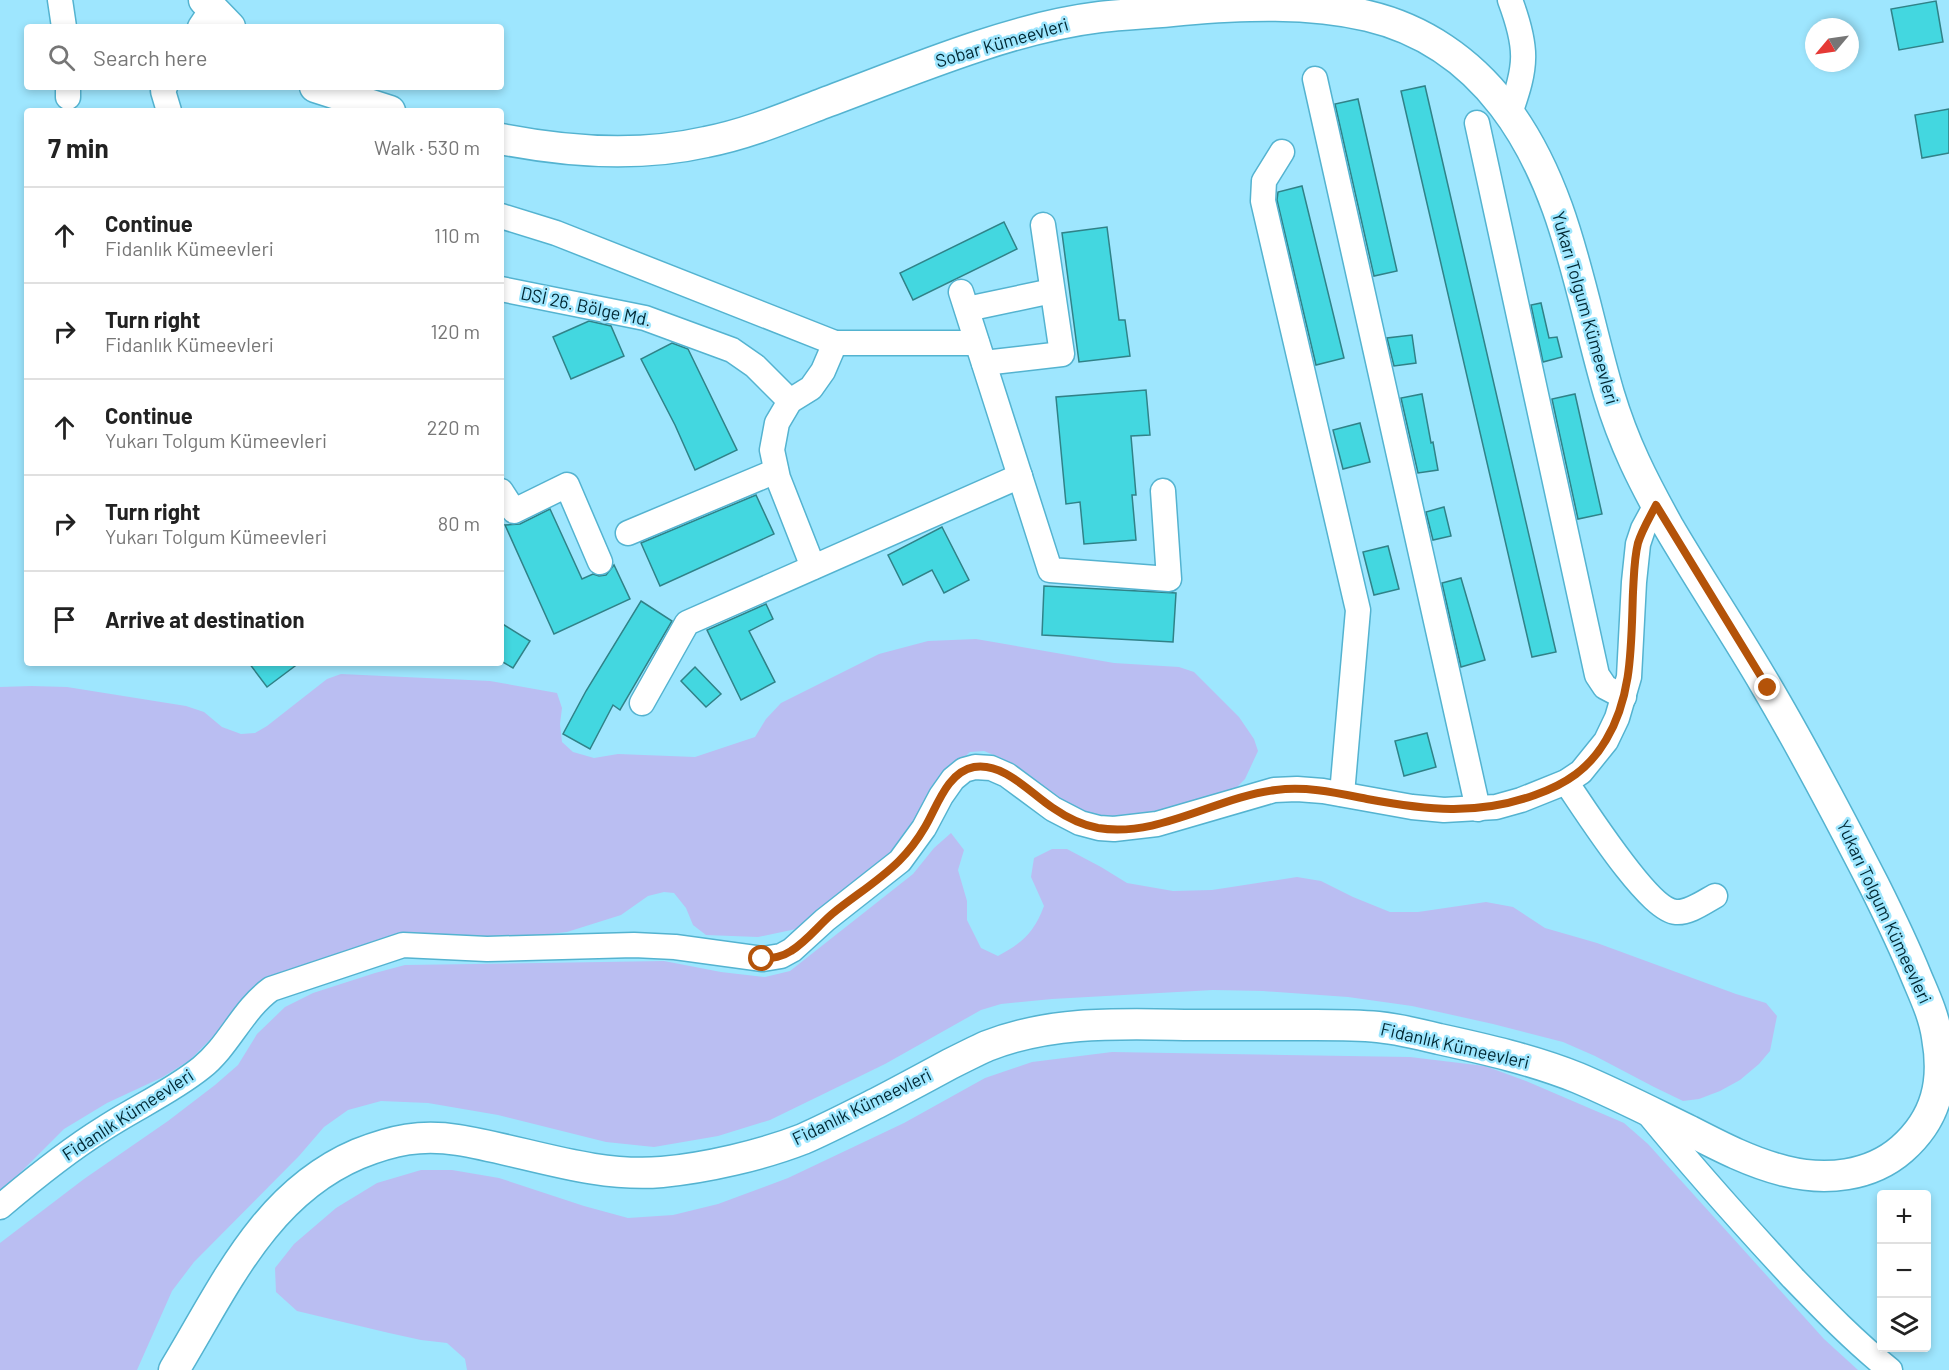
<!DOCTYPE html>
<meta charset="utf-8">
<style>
:root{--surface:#fff;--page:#f2f2f2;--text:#222;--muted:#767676;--line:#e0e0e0}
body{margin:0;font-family:Barlow,sans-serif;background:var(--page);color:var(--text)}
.controls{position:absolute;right:18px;bottom:18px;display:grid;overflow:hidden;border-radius:6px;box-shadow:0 3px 9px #0003}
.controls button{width:54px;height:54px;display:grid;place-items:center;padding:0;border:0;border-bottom:2px solid var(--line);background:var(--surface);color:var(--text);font:30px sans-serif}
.compass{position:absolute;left:1805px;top:18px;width:54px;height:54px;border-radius:50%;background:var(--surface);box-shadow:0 3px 9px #0003;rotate:241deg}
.stop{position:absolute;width:18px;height:18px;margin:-14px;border:4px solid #b45309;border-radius:50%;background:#fff}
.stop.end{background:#b45309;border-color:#fff;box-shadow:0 2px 6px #0008}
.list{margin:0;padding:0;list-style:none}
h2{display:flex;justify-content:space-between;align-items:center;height:78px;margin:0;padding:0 24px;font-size:26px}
h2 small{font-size:20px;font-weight:400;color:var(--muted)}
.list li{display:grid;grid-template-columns:39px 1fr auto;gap:18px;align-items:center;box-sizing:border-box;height:96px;padding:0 24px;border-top:2px solid var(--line)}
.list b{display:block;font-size:22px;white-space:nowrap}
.list p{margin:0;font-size:20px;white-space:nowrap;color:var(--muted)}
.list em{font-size:20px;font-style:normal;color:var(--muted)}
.icon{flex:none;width:33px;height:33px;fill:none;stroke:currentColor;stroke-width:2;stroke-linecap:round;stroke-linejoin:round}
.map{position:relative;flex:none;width:1949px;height:1370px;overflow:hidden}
.search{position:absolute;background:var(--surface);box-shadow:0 3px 9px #0003;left:24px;top:24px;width:480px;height:66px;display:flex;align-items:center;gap:15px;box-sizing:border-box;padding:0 21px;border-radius:6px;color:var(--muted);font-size:22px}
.panel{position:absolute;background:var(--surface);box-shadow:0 3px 9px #0003;left:24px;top:108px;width:480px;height:558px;border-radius:6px}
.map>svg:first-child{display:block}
</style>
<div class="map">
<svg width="1949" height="1370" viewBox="0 0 1949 1370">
<rect width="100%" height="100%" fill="#9ee6fe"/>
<!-- green -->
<g fill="#babef2">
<path d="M 976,639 L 1114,663 L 1179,667 L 1194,672 L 1239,717 L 1254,739 L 1258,751 L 1245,779 L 1234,790 L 1177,810 L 1104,820 L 1076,813 L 1022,776 L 1001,758 L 984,751 L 970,752 L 954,767 L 909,835 L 889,856 L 821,912 L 796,929 L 758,937 L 706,935 L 693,925 L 686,908 L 674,893 L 664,892 L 648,896 L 621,915 L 567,932 L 504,939 L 447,939 L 239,1010 L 190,1060 L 163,1077 L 107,1103 L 64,1129 L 0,1193 L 0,687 L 31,686 L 67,687 L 186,706 L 204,712 L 222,727 L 241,734 L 255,733 L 267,726 L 327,679 L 341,674 L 490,681 L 557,693 L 562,708 L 560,724 L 562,742 L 573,752 L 594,758 L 618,754 L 695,757 L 755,737 L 766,719 L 781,703 L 879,654 L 928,641 Z"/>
<path d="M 951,833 L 964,850 L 958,870 L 967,901 L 967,920 L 981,948 L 998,956 C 1022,943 1034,933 1044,906 L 1031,877 L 1034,858 L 1052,849 L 1067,849 L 1101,867 L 1127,883 L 1173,891 L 1212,890 L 1297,877 L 1321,881 L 1353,897 L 1390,912 L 1418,912 L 1486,902 L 1513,907 L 1545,928 L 1597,943 L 1736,994 L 1766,1003 L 1777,1016 L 1770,1051 L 1759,1064 L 1740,1080 L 1720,1091 L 1699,1099 L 1683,1101 L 1654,1087 L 1595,1056 L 1563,1042 L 1493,1024 L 1412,1006 L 1348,997 L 1263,991 L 1213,990 L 1052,999 L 1001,1004 L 981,1010 L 885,1064 L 770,1120 L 718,1136 L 654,1147 L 606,1142 L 498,1115 L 428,1103 L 381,1101 L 348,1110 L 324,1127 L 299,1156 L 194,1262 L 172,1291 L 137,1370 L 0,1370 L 0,1243 L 84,1179 L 168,1121 L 215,1085 L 238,1065 L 257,1034 L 285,1007 L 313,993 L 375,973 L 405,965 L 664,961 L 721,972 L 765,977 L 790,971 L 913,874 L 934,848 Z"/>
<path d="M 1112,1052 L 1410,1057 L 1485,1066 L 1526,1081 L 1624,1123 L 1648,1144 L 1824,1339 L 1858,1370 L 467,1370 L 465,1359 L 447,1343 L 421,1340 L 389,1333 L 297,1311 L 276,1292 L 275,1268 L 294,1244 L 336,1208 L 377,1183 L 421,1170 L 452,1170 L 499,1178 L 584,1206 L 628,1218 L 673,1215 L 718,1204 L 788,1178 L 904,1123 L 985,1078 L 1032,1062 Z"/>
</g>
<!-- building -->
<g fill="#43d7e0" stroke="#308288" stroke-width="1.5">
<path d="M 1936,1 L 1943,42 L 1899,50 L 1891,9 Z"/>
<path d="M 1425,86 L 1556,652 L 1532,657 L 1401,91 Z"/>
<path d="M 1358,99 L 1397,271 L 1374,276 L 1335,104 Z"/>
<path d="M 1949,109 L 1949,153 L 1922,158 L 1915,115 Z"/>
<path d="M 1302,186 L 1344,358 L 1316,365 L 1277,200 L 1278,192 Z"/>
<path d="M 1004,222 L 1017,249 L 913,300 L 900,273 Z"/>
<path d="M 1107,227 L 1119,320 L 1125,320 L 1130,356 L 1079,362 L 1062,233 Z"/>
<path d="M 1541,303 L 1549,338 L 1557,337 L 1562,357 L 1543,362 L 1531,305 Z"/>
<path d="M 589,321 L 611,326 L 624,356 L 571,379 L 553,337 Z"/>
<path d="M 1412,335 L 1416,363 L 1394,366 L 1387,338 Z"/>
<path d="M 672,343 L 688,349 L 737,450 L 695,470 L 675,425 L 641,359 Z"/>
<path d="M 1146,390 L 1150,435 L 1131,436 L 1136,495 L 1132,495 L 1136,540 L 1084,544 L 1080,502 L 1066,504 L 1056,397 Z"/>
<path d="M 1422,394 L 1431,443 L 1433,442 L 1438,470 L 1418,473 L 1401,398 Z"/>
<path d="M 1575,394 L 1602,514 L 1578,519 L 1552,399 Z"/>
<path d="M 1360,423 L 1370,462 L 1343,469 L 1333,430 Z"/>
<path d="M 756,495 L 774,534 L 660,586 L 641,543 Z"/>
<path d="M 1444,507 L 1451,536 L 1433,540 L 1426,512 Z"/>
<path d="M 550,509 L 582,579 L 593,574 L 599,576 L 606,575 L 614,565 L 630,599 L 554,634 L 505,525 L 520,524 Z"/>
<path d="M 942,527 L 969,580 L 944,593 L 932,570 L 903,585 L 888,555 Z"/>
<path d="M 1388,546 L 1399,589 L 1374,595 L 1363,552 Z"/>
<path d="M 1461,578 L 1485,660 L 1461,667 L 1442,583 Z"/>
<path d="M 1044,586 L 1176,593 L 1173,642 L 1042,635 Z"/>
<path d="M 641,601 L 672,621 L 620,710 L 613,705 L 590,749 L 563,734 L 586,691 Z"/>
<path d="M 766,604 L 773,619 L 749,631 L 775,682 L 741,700 L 707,630 Z"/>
<path d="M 501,623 L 530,641 L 513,668 L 501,661 Z"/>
<path d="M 249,663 L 299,663 L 267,687 Z"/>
<path d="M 695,667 L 721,694 L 706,707 L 681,681 Z"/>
<path d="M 1427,733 L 1436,767 L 1404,776 L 1395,741 Z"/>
</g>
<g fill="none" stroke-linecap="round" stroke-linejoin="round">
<!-- minor casing -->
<g stroke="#54b3d0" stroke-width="27">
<g id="minor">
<path d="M 60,0 L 64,27"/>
<path d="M 200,27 L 212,9"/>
<path d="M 1315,79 L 1478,809"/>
<path d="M 68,87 L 68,97"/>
<path d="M 165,87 L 163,91 L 169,111"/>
<path d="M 1510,113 C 1527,66 1528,48 1510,0"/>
<path d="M 1477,123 L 1597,675 L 1605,687 L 1624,697"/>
<path d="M 1282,152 L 1264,181 L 1263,201 L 1358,610 L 1342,794"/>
<path d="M 501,216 L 556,233 L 835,343 L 977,343"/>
<path d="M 501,289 L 645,318 L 732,350 L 755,366 L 790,401"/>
<path d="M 961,292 L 1050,570 L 1169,579 L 1163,491"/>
<path d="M 967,309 L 1052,291"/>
<path d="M 984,363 L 1062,354 L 1043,225"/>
<path d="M 501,491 L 514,511 L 567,485 L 600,562"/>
<path d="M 628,533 L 776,471"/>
<path d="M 813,567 L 778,478 L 772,450 L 777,423 L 790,401 L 811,388 L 823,371 L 835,343"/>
<path d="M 642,703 L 687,623 L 1020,476"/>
<path d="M 1566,782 C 1584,808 1648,910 1676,912 C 1689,913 1704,902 1715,896"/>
<path d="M 1647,1112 C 1694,1169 1743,1224 1793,1278 C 1824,1310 1855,1342 1890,1370"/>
<path d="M 0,1207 C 33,1179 66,1152 103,1129 C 135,1108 171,1092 201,1068 C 229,1046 242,1010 271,989 L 403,945 L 487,949 L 634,945 L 675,947 L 763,959 L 781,956 L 792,950 L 825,920 L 900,861 L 924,828 L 941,796 L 953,779 L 964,770 L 975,767 L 991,768 L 1007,775 L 1053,809 L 1080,823 L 1099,828 L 1114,829 L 1157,824 L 1274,790 L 1297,789 L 1323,791 L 1412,807 L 1444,810 L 1496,807 L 1521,800 L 1566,782 L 1581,772 L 1606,741 L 1617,718 L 1629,677 L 1634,582 L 1638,544 L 1643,529 L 1656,505"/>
</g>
</g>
<!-- major casing -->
<g stroke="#54b3d0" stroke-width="33">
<g id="major">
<path d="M 204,0 L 230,27"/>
<path d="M 315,87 L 390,111"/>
<path d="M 174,1370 C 224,1288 264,1194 358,1154 C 393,1140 421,1134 458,1140 C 526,1151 593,1178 662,1172 C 706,1168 762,1155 803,1139 C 828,1128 853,1115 877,1103 C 902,1090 926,1077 950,1064 C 956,1061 982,1048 987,1046 C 1053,1020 1123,1024 1192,1025 C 1233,1025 1274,1025 1316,1025 C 1336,1025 1357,1025 1378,1027 C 1398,1029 1419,1034 1439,1039 C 1485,1049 1533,1060 1578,1078 C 1616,1094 1653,1113 1690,1131 C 1721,1147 1752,1163 1785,1171 C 1825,1181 1870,1177 1902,1149 C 1937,1118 1945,1081 1937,1037 C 1934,1016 1925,997 1917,978 C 1904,946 1889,915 1874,885 C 1839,817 1804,750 1765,684 C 1734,631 1699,579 1668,526 C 1643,481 1624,444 1609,394 C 1580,296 1567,188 1503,105 C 1469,61 1423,29 1368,16 C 1308,2 1243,5 1182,10 C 1155,13 1127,14 1100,17 C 1059,22 1018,33 979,46 C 927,63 875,84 824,103 C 785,118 747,134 706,142 C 640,157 567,152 501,139"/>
</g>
</g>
<!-- minor -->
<use href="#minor" stroke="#fff" stroke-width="24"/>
<!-- major -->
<use href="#major" stroke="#fff" stroke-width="30"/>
</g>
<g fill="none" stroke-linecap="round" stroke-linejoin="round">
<!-- route -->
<path stroke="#b45309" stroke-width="8" d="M 762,959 C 773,958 782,957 791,951 C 807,941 818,926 832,914 C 854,896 879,881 899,861 C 909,851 918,839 925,827 C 937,807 947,772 974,767 C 1004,762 1030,793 1053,808 C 1066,817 1082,825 1098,828 C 1159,838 1216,797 1276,790 C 1307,786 1337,793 1367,799 C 1426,810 1477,816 1535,795 C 1566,784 1589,769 1606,740 C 1633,695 1631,643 1633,592 C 1634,576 1634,559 1638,543 C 1642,530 1650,517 1656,505 L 1768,688"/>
</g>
<g text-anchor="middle" stroke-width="5" stroke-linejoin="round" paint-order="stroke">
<!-- street labels -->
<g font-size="18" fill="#002732" stroke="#9ee6fe">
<text transform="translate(1002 43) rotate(-16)" y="6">Sobar Kümeevleri</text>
<text transform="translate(586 307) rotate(12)" y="6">DSİ 26. Bölge Md.</text>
<text transform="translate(1585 308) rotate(74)" y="6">Yukarı Tolgum Kümeevleri</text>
<text transform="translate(1884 912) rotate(65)" y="6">Yukarı Tolgum Kümeevleri</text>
<text transform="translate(1455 1046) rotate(13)" y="6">Fidanlık Kümeevleri</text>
<text transform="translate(862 1107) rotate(-26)" y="6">Fidanlık Kümeevleri</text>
<text transform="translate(128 1115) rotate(-33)" y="6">Fidanlık Kümeevleri</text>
</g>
</g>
</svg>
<div class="controls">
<button>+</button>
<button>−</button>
<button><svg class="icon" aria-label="layers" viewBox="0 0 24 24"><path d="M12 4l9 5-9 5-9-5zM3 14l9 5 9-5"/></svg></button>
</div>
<svg class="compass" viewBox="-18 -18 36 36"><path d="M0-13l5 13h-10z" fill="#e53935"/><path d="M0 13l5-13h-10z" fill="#767676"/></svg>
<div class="stop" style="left:762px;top:959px"></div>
<div class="stop end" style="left:1768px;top:688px"></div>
<div class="search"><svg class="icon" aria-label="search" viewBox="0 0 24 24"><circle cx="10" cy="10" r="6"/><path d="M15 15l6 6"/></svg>Search here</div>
<section class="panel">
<h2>7 min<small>Walk · 530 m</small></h2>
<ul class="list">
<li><svg class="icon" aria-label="ahead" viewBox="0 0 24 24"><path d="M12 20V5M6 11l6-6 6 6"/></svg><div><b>Continue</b><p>Fidanlık Kümeevleri</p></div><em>110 m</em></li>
<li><svg class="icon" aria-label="right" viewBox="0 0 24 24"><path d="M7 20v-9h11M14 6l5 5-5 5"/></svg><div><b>Turn right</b><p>Fidanlık Kümeevleri</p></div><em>120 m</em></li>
<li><svg class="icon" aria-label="ahead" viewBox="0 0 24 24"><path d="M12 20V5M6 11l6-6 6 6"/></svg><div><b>Continue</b><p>Yukarı Tolgum Kümeevleri</p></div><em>220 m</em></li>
<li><svg class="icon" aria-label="right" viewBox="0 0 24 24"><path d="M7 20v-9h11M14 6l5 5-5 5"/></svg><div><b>Turn right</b><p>Yukarı Tolgum Kümeevleri</p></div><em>80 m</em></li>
<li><svg class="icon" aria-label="arrive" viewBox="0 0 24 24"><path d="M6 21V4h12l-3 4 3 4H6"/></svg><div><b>Arrive at destination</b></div></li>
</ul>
</section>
</div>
